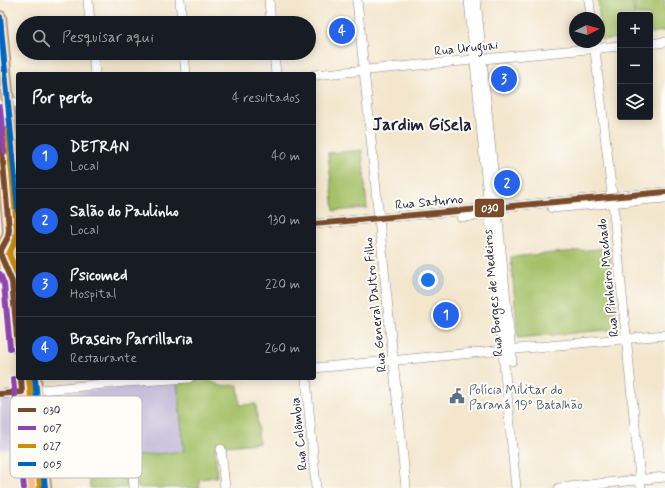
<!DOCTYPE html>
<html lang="pt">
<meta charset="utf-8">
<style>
:root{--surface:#171b24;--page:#20242c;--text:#f1f3f6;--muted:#9ea1a6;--line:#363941;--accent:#2563eb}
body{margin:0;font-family:Mynerve,sans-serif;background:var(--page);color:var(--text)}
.controls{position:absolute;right:12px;top:12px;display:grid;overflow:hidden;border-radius:4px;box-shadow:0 2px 10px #0003}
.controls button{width:36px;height:36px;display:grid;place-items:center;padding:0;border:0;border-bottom:1px solid var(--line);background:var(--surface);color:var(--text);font:20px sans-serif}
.compass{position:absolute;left:569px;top:12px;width:36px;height:36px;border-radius:50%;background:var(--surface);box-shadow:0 2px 10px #0003;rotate:84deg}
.you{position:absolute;left:428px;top:280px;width:14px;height:14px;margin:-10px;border:3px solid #fff;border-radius:50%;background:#1a73e8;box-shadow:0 0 0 6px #1a73e833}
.badge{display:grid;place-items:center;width:26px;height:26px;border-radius:50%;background:var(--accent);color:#fff;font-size:13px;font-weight:700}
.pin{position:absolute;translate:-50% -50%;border:2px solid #fff;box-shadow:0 1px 4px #0006}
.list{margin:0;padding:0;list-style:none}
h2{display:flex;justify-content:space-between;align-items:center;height:52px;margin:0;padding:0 16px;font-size:17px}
h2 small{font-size:13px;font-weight:400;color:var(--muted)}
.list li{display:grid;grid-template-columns:26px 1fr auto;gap:12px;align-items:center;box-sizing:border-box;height:64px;padding:0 16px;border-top:1px solid var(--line)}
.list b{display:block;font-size:15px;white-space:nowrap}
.list p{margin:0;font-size:13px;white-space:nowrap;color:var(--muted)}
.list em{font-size:13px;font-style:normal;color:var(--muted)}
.icon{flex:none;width:22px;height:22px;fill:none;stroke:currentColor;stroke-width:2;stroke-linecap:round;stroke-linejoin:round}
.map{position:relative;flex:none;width:665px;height:488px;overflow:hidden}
.search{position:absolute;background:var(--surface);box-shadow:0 2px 10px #0003;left:16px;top:16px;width:300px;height:44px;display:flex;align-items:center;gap:10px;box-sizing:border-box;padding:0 14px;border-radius:22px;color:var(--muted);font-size:15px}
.panel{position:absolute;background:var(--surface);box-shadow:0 2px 10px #0003;left:16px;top:72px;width:300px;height:308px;border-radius:4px}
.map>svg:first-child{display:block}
</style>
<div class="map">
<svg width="665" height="488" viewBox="0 0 665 488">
<rect width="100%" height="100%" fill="#fdfcf7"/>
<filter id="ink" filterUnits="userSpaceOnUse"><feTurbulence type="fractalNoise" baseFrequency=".025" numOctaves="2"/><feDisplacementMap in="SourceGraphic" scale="8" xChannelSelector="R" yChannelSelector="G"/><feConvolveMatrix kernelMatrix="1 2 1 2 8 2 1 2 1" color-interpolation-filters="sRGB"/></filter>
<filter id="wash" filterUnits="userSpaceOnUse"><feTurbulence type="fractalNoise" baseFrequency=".012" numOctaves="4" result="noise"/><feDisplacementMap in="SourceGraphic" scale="16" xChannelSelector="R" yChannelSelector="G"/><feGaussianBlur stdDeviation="0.9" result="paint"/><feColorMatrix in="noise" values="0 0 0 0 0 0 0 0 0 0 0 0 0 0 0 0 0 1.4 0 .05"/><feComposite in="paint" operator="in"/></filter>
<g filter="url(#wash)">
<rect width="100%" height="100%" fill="#f3e6cd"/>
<!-- built -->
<path fill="#e3d3f3" d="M 513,68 L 516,88 L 495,90 L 492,70 Z"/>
<!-- industrial -->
<g fill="#c6c0da">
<path d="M 177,382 L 184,451 L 52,464 L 46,394 Z"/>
<path d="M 16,392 L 21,447 L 0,449 L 0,394 Z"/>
</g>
<!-- green -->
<g fill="#a5c168" stroke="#647252">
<path d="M 598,0 L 632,0 L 634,15 L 620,15 L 620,38 L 601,40 Z"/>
<path d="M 634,0 L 665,0 L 665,31 L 650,33 L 650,15 L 635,15 Z"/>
<path d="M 362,150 L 367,208 L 334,211 L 328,153 Z"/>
<path d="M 14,244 L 18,244 L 18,266 C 9,265 7,259 6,251 Z"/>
<path d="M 609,248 L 617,329 L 518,338 L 511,257 Z"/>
<path d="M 205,379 L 221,386 L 238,385 L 240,405 L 256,404 L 259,443 L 215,447 L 217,477 L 199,479 L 200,488 L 138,488 L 135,456 L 184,451 L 177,382 Z"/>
<path d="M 128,457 L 131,488 L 90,488 L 87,460 Z"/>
</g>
</g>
<g filter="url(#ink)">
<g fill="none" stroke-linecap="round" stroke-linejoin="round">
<!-- minor casing -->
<g stroke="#8a8484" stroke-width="10">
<g id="minor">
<path d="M 88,0 L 90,23"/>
<path d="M 180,0 L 182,23"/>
<path d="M 269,0 L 271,23"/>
<path d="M 357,0 L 406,488"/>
<path d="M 469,0 L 516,488"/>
<path d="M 476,0 L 512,361"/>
<path d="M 589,0 L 591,18"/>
<path d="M 594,42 L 613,203 L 641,488"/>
<path d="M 650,44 L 665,42"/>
<path d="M 93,53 L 95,74"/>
<path d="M 184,53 L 186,74"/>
<path d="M 274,53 L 276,74"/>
<path d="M 314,75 L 620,46"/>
<path d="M 8,103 L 18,102"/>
<path d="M 552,208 L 665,198"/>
<path d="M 461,217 L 496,214"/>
<path d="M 314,224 L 665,192"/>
<path d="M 314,368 L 665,335"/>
<path d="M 306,378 L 316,488"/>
<path d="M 0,394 L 125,382 L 189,378"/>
<path d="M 221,449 L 225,488"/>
<path d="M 132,458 L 134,488"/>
<path d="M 559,488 L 665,477"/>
</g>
</g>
<!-- major casing -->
<g stroke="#8a8484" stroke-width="14">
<g id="major">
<path d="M 0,17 L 18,211"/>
<path d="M 0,130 L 9,229 L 8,237 L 1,250 L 1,256 L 12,282 L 18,347"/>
<path d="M 21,378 L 32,488"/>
<path d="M 35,378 L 45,488"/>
</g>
</g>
<!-- minor -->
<use href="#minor" stroke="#fff" stroke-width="9"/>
<!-- major -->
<use href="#major" stroke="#f6be87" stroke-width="12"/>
<!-- bus-1 casing -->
<g stroke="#fdfcf7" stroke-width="9">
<g id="bus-1">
<path d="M 0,130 L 9,229 L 8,237 L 1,250 L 1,256 L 12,282 L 18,347"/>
<path d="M 314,224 L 665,192"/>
<path d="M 0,394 L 22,392 L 21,378"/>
</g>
</g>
<!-- bus-2 casing -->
<g stroke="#fdfcf7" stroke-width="9">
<g id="bus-2">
<path d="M 0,107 L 4,152"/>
<path d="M 0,274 L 4,284 L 10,348"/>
<path d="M 13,379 L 24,488"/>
</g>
</g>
<!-- bus-3 casing -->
<g stroke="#fdfcf7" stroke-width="9">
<g id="bus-3">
<path d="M 8,129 L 17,229 L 16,239 L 9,254 L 18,276"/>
<path d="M 29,378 L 40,487"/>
</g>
</g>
<!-- bus-4 casing -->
<g stroke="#fdfcf7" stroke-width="9">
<g id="bus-4">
<path d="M 0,17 L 18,211"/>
<path d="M 35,378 L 45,488"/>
</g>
</g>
<!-- bus-1 -->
<use href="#bus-1" stroke="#7a4b2a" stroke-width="6"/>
<!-- bus-2 -->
<use href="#bus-2" stroke="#8e44ad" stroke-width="6"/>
<!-- bus-3 -->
<use href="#bus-3" stroke="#cc8c0c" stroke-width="6"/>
<!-- bus-4 -->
<use href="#bus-4" stroke="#0065bd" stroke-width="6"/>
</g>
</g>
<!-- icons -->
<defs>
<g id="civic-bare" transform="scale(1.2)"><path d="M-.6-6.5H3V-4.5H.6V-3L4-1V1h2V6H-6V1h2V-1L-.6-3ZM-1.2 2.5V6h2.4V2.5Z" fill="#5c6f8a" stroke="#fdfcf7" stroke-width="2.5" paint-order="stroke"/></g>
</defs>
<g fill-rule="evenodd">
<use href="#civic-bare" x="457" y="396"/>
</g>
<g text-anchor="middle" stroke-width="4" stroke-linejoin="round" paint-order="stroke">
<!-- street labels -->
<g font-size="13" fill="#22223b" stroke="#fdfcf7">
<text transform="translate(466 47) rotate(-6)" y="5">Rua Uruguai</text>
<text transform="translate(429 201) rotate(-5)" y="5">Rua Saturno</text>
<text transform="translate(607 278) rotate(-96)" y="5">Rua Pinheiro Machado</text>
<text transform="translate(492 293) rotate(-95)" y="5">Rua Borges de Medeiros</text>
<text transform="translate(374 305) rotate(-96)" y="5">Rua General Daltro Filho</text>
<text transform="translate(298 434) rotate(-96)" y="5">Rua Colômbia</text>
</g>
<!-- service labels -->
<g font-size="13" fill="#4e5e75" stroke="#fdfcf7" text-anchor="start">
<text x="469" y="394">Polícia Militar do<tspan x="469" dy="15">Paraná 19º Batalhão</tspan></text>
</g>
<!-- district labels -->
<g font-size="17" font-weight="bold" fill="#22223b" stroke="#fdfcf7">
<text x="422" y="130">Jardim Gisela</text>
</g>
</g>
<!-- legend -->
<rect x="10" y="396" width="132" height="82" rx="6" fill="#fdfcf7" stroke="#bbbbbf" stroke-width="1"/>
<rect x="18" y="408" width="18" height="4" fill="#7a4b2a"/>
<rect x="18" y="426" width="18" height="4" fill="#8e44ad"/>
<rect x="18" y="444" width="18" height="4" fill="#cc8c0c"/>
<rect x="18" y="462" width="18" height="4" fill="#0065bd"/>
<g font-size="11" fill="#22223b">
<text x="43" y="414">030</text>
<text x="43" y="432">007</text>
<text x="43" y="450">027</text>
<text x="43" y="468">005</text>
</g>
<rect stroke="#fdfcf7" stroke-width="1.5" x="474" y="198" width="31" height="20" rx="4" fill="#7a4b2a"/>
<g font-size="11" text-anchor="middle" font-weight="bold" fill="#fff">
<text x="490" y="212">030</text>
</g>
</svg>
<div class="controls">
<button>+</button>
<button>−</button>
<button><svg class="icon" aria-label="layers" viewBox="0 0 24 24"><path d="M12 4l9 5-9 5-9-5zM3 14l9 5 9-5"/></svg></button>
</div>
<svg class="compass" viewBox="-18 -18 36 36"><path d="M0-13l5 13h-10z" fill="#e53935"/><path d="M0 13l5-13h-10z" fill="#9ea1a6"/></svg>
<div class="you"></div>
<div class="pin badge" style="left:446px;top:315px">1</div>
<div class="pin badge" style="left:507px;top:183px">2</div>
<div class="pin badge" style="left:504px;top:79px">3</div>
<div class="pin badge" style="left:342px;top:31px">4</div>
<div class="search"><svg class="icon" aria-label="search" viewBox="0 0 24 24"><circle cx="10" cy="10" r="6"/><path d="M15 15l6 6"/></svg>Pesquisar aqui</div>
<section class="panel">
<h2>Por perto<small>4 resultados</small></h2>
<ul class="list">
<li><span class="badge">1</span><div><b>DETRAN</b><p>Local</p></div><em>40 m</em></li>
<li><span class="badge">2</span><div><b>Salão do Paulinho</b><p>Local</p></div><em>130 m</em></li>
<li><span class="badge">3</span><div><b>Psicomed</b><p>Hospital</p></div><em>220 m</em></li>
<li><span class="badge">4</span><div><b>Braseiro Parrillaria</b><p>Restaurante</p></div><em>260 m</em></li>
</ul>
</section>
</div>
